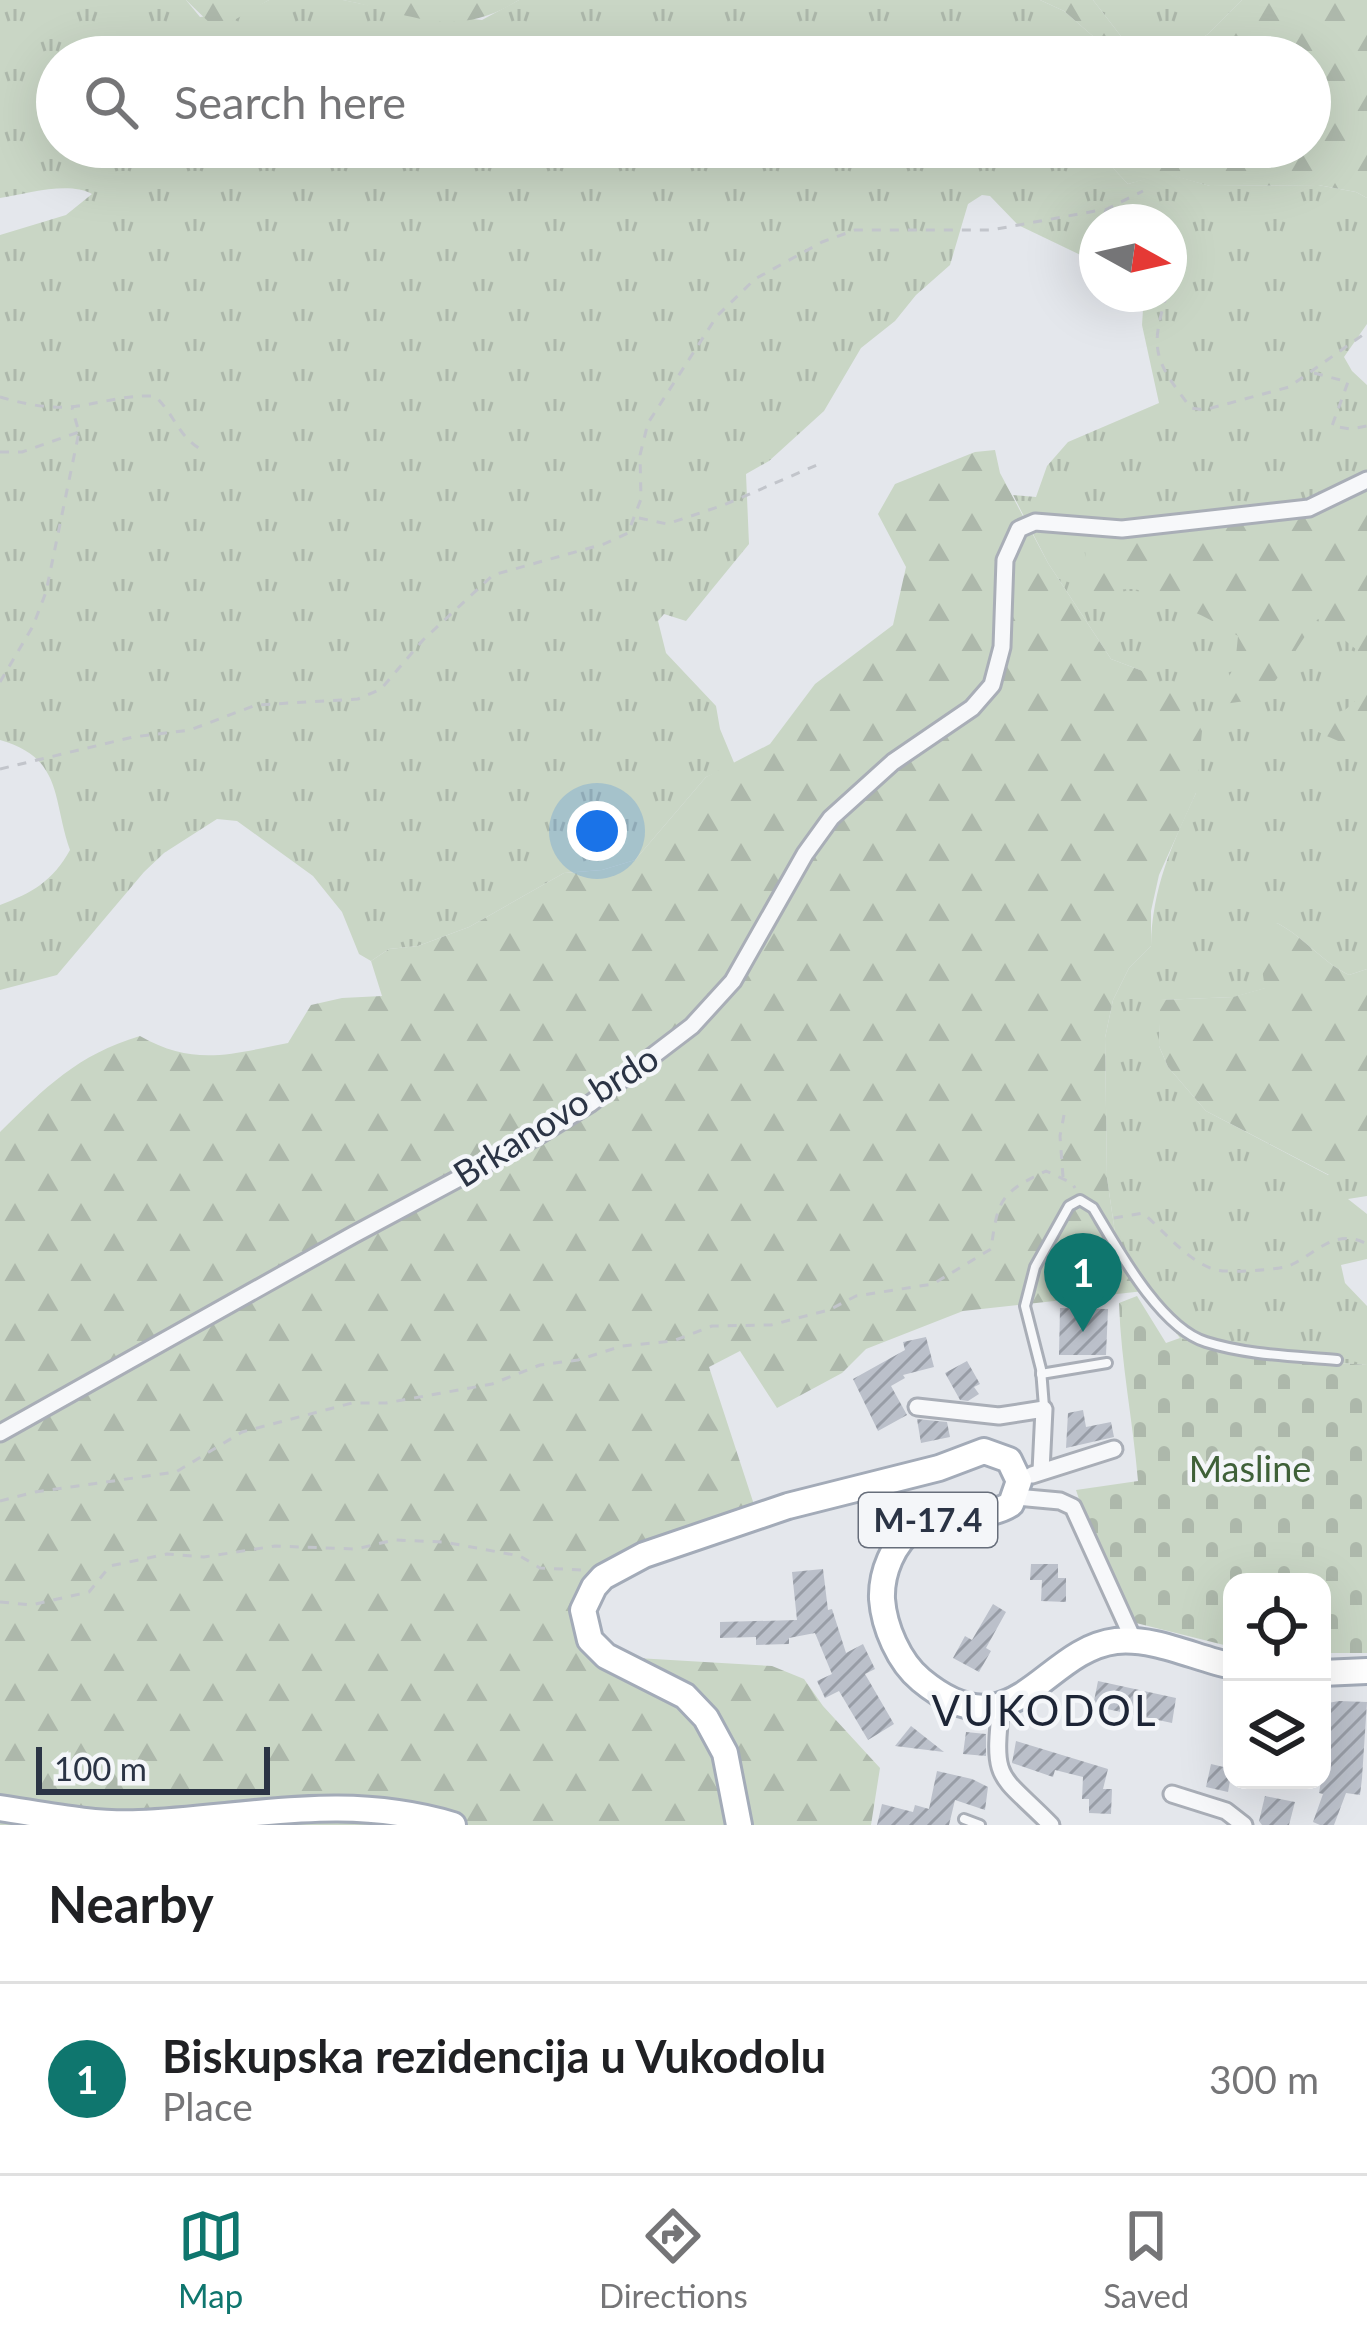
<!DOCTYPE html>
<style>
:root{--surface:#fff;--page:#f2f2f2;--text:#202124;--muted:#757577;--line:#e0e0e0;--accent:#0f766e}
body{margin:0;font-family:Lato,sans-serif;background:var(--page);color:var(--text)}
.controls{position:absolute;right:36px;bottom:36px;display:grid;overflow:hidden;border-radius:24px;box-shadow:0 12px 48px #0002}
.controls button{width:108px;height:108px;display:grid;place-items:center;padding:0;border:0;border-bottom:3px solid var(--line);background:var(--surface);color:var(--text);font:60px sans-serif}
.compass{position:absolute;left:1079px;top:204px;width:108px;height:108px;border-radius:50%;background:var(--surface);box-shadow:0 12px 48px #0002;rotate:98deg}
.scale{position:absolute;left:36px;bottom:30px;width:234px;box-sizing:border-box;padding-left:12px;border:6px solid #2b3445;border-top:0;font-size:33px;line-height:42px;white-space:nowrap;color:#2b3445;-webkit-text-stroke:9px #f4f6f9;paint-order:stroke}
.you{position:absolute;left:597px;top:831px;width:42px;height:42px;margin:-30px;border:9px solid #fff;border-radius:50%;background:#1a73e8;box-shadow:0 0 0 18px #1a73e833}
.badge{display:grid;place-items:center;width:78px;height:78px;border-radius:50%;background:var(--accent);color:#fff;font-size:39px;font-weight:700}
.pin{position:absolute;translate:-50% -99px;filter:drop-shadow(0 3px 6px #0008)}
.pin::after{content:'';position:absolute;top:63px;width:42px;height:36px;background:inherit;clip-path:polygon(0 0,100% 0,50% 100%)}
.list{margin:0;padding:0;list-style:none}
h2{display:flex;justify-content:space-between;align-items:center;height:156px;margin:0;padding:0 48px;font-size:51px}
h2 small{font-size:39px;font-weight:400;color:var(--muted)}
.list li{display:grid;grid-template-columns:78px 1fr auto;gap:36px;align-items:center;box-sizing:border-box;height:192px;padding:0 48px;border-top:3px solid var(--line)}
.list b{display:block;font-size:45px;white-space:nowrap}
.list p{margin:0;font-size:39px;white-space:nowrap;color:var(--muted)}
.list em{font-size:39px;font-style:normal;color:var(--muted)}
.icon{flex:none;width:66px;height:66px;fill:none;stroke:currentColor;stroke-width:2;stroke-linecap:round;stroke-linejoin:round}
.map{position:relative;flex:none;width:1367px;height:1825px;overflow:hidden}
.search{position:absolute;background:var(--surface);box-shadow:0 12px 48px #0002;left:36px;right:36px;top:36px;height:132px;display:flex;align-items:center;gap:30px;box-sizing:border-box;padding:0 42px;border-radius:66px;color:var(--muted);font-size:45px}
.sheet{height:348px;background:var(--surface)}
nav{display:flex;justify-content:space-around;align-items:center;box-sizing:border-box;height:168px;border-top:3px solid var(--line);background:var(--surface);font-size:33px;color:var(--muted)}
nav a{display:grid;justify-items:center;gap:6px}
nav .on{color:var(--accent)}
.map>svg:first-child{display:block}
</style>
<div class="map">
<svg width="1367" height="1825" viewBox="0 0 1367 1825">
<defs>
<pattern id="grass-tufts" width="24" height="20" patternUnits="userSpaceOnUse" patternTransform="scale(3)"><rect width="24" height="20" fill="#c9d6c5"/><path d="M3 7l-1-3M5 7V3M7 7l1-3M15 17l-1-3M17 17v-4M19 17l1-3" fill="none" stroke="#adb8ab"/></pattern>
<pattern id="forest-firs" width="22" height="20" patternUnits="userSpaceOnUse" patternTransform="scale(3)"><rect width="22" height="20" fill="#c9d6c5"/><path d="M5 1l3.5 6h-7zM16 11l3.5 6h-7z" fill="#adb8ab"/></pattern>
<pattern id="cemetery-stones" width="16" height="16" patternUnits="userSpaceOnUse" patternTransform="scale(3)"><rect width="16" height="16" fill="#c9d6c5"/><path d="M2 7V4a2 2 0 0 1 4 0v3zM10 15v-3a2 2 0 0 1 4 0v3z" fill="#adb8ab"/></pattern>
<pattern id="building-hatch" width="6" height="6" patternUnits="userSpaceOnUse" patternTransform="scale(3)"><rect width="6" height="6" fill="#bbc0ca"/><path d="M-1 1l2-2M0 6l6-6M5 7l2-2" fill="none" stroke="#989da6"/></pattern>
</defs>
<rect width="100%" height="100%" fill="#e4e7ec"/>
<!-- grass -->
<g fill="url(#grass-tufts)">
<path d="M 0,0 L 186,0 L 200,17 L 246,12 L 269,0 L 343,0 L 391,10 L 482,20 L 519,0 L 1040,0 L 1064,11 L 1117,57 L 57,57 L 57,147 L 1126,147 L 1111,166 L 1128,184 L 1165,173 L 1210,186 L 1318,185 L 1356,192 L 1367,198 L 1367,324 L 1344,357 L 1352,371 L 1367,385 L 1367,969 L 1349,975 C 1321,961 1304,937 1277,923 L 1266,988 L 1234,997 L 1161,1000 L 1159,1046 L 1168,1067 L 1206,1111 L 1328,1175 L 1367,1175 L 1367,1196 L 1348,1199 L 1367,1214 L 1367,1259 L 1341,1265 L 1345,1283 L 1367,1306 L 1367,1365 L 1248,1356 L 1180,1338 L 1144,1291 L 1120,1267 L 1107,1178 L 1105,1038 L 1113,1000 L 1129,968 L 1151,946 C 1152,888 1172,844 1196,793 L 1140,670 L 1111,659 L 1048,563 L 1013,495 L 1036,497 L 1047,466 L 1068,442 L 1159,403 L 1142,325 L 1144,294 L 1169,294 L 1169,222 L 1097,222 L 1097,293 L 1093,294 L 1088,285 L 1091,260 L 1018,225 L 990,196 L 982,195 L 968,204 L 950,265 L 916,295 L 895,321 L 861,348 L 824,411 L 769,461 L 746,474 L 749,544 L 686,621 L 664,614 L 658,621 L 666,653 L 716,706 L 720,729 L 735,765 L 706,777 L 635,860 L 602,870 L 564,873 L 469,927 L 418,946 L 389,949 L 371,961 L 359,954 L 342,912 L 313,876 L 237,821 L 217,819 L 164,853 L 144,872 L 57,975 L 0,990 L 0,905 C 32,893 53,881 70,850 C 52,798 63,758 0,740 L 0,235 L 66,215 L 92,194 C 68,181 27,194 0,198 Z"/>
<path d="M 1093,0 L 1242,0 L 1208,34 L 1174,57 L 1137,57 Z"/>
</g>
<!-- forest -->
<g fill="url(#forest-firs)">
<path d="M 186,0 L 269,0 L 217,30 Z"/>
<path d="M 343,0 L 519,0 C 454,41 412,14 343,0 Z"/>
<path d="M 1040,0 L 1093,0 L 1137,57 L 1117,57 L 1064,11 Z"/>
<path d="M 1242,0 L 1367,0 L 1367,198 L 1356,192 L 1318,185 L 1210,186 L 1166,174 L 1128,184 L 1111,166 L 1126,147 L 1310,147 L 1310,57 L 1174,57 L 1208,34 Z"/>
<path d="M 995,450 L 1000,473 L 1048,563 L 1111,659 L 1140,670 L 1181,695 L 1202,731 L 1196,793 L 1159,875 L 1151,911 L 1151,946 L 1129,968 L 1113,1000 L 1105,1038 L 1107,1178 L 1120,1267 L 1144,1291 L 963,1311 L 866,1349 L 842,1373 L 777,1408 L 740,1351 L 709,1367 L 760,1523 L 635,1570 L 599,1594 L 590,1629 L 620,1657 L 772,1666 L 804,1679 L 823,1706 L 880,1768 L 871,1825 L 0,1825 L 0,1132 C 46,1087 77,1055 140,1036 C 194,1067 231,1054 288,1043 L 311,1005 L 342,998 L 382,996 L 371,961 L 389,949 L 418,946 L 469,927 L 564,873 L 602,870 L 635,860 L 706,777 L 770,744 L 815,684 L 893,625 L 906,567 L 878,514 L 895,484 L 975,452 Z"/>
<path d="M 1367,491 L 1367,658 L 1318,619 C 1299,639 1276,694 1251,700 C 1241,702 1232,702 1222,705 L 1219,693 L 1235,666 L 1238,636 C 1220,623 1148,587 1128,589 C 1114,590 1103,596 1089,596 L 1084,539 L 1243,523 L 1315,510 Z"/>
<path d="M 1367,691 L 1367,751 C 1356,748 1321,735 1314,729 L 1338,716 Z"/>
<path d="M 1277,923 C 1304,937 1321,961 1349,975 L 1367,969 L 1367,1175 L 1329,1175 L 1206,1111 L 1168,1067 L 1159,1046 L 1160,1000 L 1233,997 L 1265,988 L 1258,944 Z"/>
</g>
<!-- cemetery -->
<path fill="url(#cemetery-stones)" d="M 1137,1296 L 1166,1343 L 1180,1338 L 1248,1356 L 1367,1365 L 1367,1653 L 1322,1653 L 1322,1582 L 1232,1582 L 1232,1647 L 1128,1621 L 1101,1566 L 1076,1490 L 1138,1481 C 1133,1421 1121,1364 1119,1303 Z"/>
<!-- building -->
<g fill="url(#building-hatch)">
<path d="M 1060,1308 L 1108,1309 L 1106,1355 L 1059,1355 Z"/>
<path d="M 926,1337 L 934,1367 L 903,1375 L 905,1378 L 891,1386 L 907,1415 L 878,1431 L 853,1379 L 905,1350 L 903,1342 Z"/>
<path d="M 967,1361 L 980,1384 L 974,1387 L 979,1394 L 968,1401 L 960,1400 L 945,1373 Z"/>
<path d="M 1083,1410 L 1086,1427 L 1111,1422 L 1114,1437 L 1066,1448 L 1068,1413 Z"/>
<path d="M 917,1419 L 947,1422 L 950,1437 L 921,1443 Z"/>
<path d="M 1031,1564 L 1058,1564 L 1058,1578 L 1066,1578 L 1066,1602 L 1041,1601 L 1042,1580 L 1030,1580 Z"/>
<path d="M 823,1569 L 828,1610 L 832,1609 L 846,1653 L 863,1644 L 875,1669 L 865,1674 L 894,1724 L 868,1740 L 839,1691 L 825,1698 L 817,1681 L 832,1674 L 815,1633 L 789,1638 L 789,1644 L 756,1645 L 756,1637 L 720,1638 L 720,1622 L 797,1620 L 792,1572 Z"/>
<path d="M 993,1604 L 1006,1612 L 986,1648 L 991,1651 L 979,1672 L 953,1658 L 965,1636 L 972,1640 Z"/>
<path d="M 1098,1681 L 1176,1698 L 1172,1723 L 1093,1706 Z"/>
<path d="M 1339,1701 L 1367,1702 L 1362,1778 L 1360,1795 L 1346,1793 L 1334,1825 L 1320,1825 L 1313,1822 L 1323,1794 L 1319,1793 L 1330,1728 L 1322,1730 L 1322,1704 Z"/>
<path d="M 911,1726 L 944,1752 L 895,1746 Z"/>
<path d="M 966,1732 L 986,1734 L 986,1756 L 963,1754 Z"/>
<path d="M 1016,1741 L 1108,1769 L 1103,1789 L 1112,1789 L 1111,1814 L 1089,1813 L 1089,1799 L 1082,1799 L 1083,1777 L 1055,1770 L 1053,1777 L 1012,1763 Z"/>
<path d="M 1211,1764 L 1232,1769 L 1228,1792 L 1206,1787 Z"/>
<path d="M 937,1771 L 972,1779 L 988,1787 L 985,1810 L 955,1800 L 949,1825 L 877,1825 L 882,1804 L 913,1812 L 915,1805 L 929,1809 Z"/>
<path d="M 1265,1796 L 1295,1802 L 1289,1825 L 1262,1825 L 1259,1821 Z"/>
</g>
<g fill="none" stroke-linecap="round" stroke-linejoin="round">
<!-- service casing -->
<g stroke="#a9aeb7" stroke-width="14">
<g id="service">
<path d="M 1041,1374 L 1107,1363"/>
<path d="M 1044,1407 L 1041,1369 L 1025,1306 L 1035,1267 L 1069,1206 L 1080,1200 L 1093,1208 C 1117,1248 1160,1328 1206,1342 C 1247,1355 1294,1356 1337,1360"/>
<path d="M 964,1819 L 980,1825"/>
</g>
</g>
<!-- minor casing -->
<g stroke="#a9aeb7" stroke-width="21">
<g id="minor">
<path d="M 917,1407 L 999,1416 L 1044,1409 L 1041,1471"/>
<path d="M 0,1433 L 353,1235 L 536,1137 L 591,1103 L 692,1026 L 733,981 L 805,854 L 831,818 L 893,762 L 972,708 L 992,685 L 1002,647 L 1005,560 L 1019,529 L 1035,522 L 1122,529 L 1309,508 L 1367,480"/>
<path d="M 1032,1475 L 1114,1449"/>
<path d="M 1016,1497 L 1060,1501 L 1073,1507 L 1134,1641"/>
<path d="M 1001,1705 C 992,1784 999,1772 1051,1825"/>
<path d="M 1172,1794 L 1226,1811 L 1244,1825"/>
</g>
</g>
<!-- primary casing -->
<g stroke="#a3abb8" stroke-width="30">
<g id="primary">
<path d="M 1322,1673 L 1367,1671"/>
<path d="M 0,1808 C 46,1815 92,1825 139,1823 C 249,1818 343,1792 453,1825"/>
<path d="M 739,1825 L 725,1753 L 706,1718 L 685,1696 L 606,1656 L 590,1640 L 583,1610 L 594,1587 L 603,1577 L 644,1555 L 788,1506 L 939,1468 L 984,1451 L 1009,1460 L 1019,1481 L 1011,1504 C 982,1523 943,1506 915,1527 C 893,1543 881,1573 882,1599 C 884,1627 899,1662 921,1680 C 1014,1757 1042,1650 1116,1641 C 1154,1637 1195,1658 1232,1666"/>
</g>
</g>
<!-- path -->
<g stroke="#c2c5cb" stroke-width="3" stroke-dasharray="9 9" stroke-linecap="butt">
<path d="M 1105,210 L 1143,191"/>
<path d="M 1169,273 L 1169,286"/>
<path d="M 1167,294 C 1149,351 1155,361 1191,408 L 1204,410 L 1289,387 L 1367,332"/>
<path d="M 1314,373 L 1348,382 L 1332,426 L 1351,429 L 1367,426"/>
<path d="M 0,397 C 24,404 52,410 78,406 C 105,402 127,395 155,396 C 177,418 177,436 205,452"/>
<path d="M 0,452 L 22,452 L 79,432"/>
<path d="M 639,518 L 667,524 L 724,505 L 817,465"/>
<path d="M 0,682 L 33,626 L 46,592 L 79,432 L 72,408"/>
<path d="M 0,769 L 133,737 L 190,730 L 256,705 L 358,699 L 381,689 L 423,640 L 493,575 L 604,544 L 628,533 L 641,499 L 640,455 L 648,423 L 717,316 L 755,279 L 822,242 L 855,230 L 991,230 L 1101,210 L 1133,222"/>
<path d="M 1063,1177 L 1060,1136 L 1064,1115"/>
<path d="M 1114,1218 L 1143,1213 C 1164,1231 1190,1264 1217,1270 C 1228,1273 1281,1270 1291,1265 C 1317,1253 1335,1227 1367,1244"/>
<path d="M 0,1501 L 35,1492 L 176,1472 L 242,1432 L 352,1403 L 386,1403 L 492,1384 L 540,1365 L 578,1360 L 622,1346 L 673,1341 L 712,1326 L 771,1325 L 829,1310 L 856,1296 L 933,1284 L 991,1249 C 998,1199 1000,1193 1046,1171 L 1072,1183 L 1075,1188"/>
<path d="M 0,1602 L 31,1605 L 89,1592 L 110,1566 L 167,1554 L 204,1557 L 275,1546 L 356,1549 L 394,1540 L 444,1542 L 520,1556 L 540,1568 L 581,1570"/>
</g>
<!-- service -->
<use href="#service" stroke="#f7f8fa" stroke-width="8"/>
<!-- minor -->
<use href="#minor" stroke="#f7f8fa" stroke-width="15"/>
<!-- primary -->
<use href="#primary" stroke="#fff" stroke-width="24"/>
</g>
<g text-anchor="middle" stroke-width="9" stroke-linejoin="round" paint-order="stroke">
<!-- shield labels -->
<rect fill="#f4f6f9" stroke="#676e7b" stroke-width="3" x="859" y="1493" width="138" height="54" rx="9"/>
<g font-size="33" font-weight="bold" fill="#2b3445">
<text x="928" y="1532">M-17.4</text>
</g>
<!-- street labels -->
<g font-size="36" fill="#2b3445" stroke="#f4f6f9">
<text transform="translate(556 1116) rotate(-32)" y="13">Brkanovo brdo</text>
</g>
<!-- park labels -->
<g font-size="36" fill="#3f6138" stroke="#f4f6f9">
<text x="1250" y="1482">Masline</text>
</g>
<!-- quarter labels -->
<g font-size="42" letter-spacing="3" fill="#1d2536" stroke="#f4f6f9">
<text x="1045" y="1726">VUKODOL</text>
</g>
</g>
</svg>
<div class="controls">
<button><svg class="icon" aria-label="locate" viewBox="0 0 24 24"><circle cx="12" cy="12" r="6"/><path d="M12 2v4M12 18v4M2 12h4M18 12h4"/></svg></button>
<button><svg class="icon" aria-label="layers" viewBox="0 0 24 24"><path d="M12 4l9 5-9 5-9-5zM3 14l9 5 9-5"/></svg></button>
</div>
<svg class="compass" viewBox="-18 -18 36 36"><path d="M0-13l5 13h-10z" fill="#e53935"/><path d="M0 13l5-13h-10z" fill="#757577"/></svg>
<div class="scale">100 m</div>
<div class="you"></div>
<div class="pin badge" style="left:1083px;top:1332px">1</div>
<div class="search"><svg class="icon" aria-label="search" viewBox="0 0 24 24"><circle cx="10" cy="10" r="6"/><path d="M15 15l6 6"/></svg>Search here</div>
</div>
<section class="sheet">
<h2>Nearby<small></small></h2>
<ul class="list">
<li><span class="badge">1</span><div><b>Biskupska rezidencija u Vukodolu</b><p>Place</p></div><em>300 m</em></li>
</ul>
</section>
<nav>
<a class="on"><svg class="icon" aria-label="map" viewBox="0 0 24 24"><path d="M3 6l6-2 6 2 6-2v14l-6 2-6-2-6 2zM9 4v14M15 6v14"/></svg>Map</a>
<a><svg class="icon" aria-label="directions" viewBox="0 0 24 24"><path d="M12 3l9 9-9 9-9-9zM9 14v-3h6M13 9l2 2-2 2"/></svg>Directions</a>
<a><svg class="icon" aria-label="saved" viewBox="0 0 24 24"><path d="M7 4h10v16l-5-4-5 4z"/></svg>Saved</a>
</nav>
